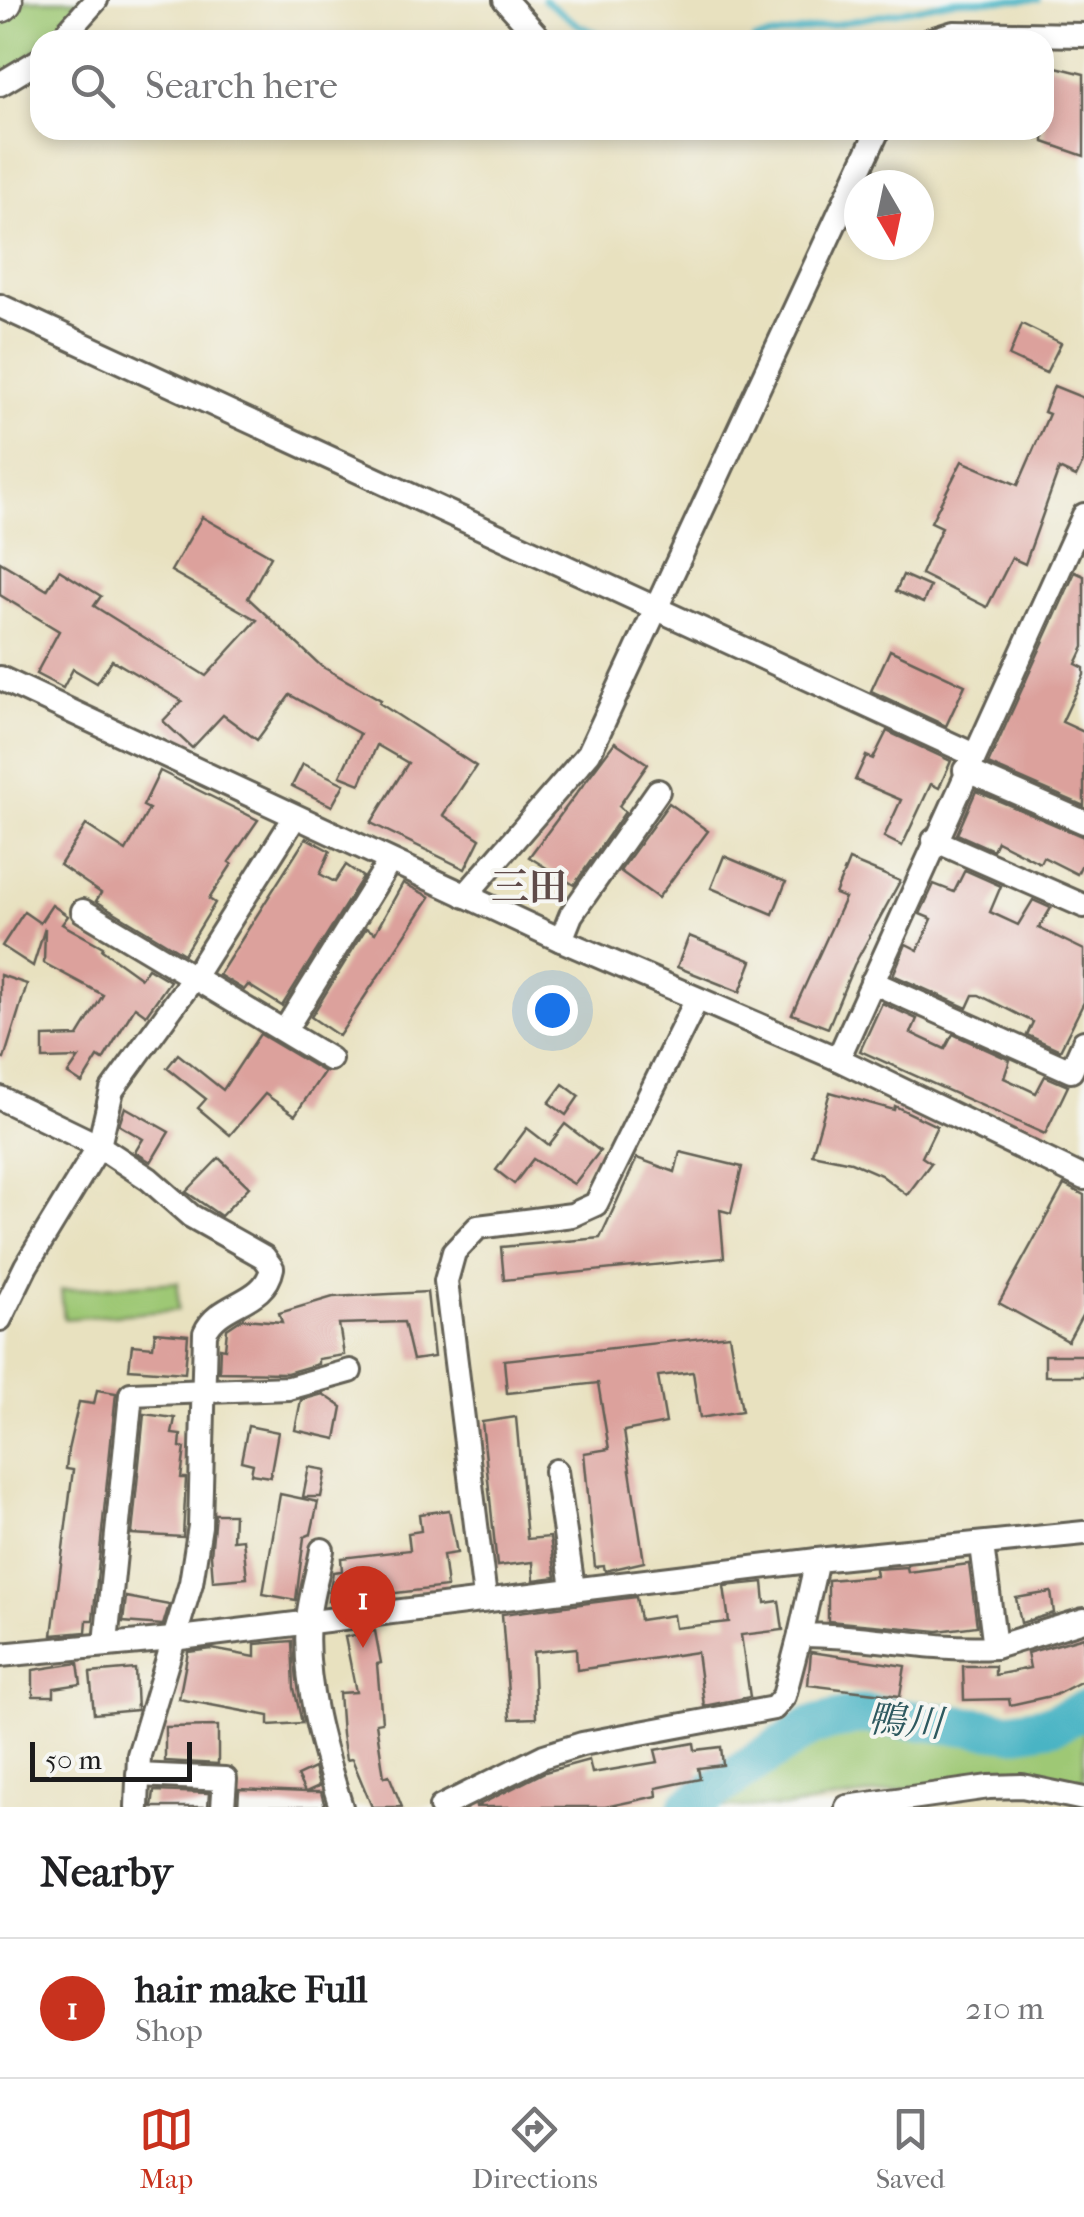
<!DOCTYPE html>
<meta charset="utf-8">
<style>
:root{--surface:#fff;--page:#f6f6f6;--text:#202124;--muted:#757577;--line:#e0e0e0;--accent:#c8321e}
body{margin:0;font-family:"IM FELL French Canon","Noto Serif JP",serif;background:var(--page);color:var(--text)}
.compass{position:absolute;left:844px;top:170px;width:90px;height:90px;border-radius:50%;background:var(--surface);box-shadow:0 5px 15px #0003;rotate:171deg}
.scale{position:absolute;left:30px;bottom:25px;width:162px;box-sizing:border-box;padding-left:10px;border:5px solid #1c1c1c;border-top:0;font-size:28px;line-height:35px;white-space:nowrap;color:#1c1c1c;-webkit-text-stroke:8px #f6f6f2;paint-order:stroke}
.you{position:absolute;left:552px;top:1010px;width:35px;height:35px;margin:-25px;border:8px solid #fff;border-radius:50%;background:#1a73e8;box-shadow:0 0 0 15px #1a73e833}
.badge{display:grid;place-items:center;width:65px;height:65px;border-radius:50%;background:var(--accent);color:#fff;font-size:32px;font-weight:700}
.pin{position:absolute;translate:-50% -82px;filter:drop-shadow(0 2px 5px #0008)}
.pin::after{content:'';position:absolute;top:52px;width:35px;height:30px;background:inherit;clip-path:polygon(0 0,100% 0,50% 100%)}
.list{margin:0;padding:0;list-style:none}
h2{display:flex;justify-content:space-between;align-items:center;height:130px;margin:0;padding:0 40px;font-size:42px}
h2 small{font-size:32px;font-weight:400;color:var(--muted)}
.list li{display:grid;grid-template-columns:65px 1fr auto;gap:30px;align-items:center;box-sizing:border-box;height:140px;padding:0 40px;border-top:2px solid var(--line)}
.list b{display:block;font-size:38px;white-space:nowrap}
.list p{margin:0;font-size:32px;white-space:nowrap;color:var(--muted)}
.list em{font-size:32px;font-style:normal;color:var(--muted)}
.icon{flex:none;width:55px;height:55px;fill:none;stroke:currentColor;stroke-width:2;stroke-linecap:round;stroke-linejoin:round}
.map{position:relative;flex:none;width:1084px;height:1807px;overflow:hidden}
.search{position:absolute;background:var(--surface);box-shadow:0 5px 15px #0003;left:30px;right:30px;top:30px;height:110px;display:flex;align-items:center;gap:25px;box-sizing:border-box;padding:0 35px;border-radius:30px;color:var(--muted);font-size:38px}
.sheet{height:270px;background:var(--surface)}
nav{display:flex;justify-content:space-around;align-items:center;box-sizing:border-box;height:140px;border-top:2px solid var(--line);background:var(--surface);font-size:28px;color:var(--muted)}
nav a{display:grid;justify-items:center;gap:5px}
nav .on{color:var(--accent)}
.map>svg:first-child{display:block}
</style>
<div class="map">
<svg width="1084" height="1807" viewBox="0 0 1084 1807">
<rect width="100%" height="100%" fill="#f6f6f2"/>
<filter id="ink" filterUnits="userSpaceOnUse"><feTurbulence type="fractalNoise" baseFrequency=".01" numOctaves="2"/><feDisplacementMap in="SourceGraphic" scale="20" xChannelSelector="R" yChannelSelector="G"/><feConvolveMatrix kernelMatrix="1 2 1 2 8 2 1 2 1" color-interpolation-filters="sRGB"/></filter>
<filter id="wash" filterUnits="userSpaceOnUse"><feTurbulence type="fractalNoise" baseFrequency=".0048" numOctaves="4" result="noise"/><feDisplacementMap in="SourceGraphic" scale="40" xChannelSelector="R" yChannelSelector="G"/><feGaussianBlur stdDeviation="2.25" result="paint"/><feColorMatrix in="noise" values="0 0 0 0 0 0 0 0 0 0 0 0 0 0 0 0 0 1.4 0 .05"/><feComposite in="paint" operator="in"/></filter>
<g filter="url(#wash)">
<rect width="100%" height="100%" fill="#e8e1bf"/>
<!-- green -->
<g fill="#9ec874" stroke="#5d7248" stroke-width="2.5">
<path d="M 26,0 L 83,0 L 46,40 L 40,40 L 40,46 L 17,69 L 0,77 L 0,22 Z"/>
<path d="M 178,1282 L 178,1310 L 64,1319 L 61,1290 Z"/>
<path d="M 857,1724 L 988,1741 L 1034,1741 L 1084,1726 L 1084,1789 L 991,1776 L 789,1807 L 715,1807 L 822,1732 Z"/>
</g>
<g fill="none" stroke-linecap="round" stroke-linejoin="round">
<!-- stream -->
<g stroke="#48b4c4" stroke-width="6">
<path d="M 544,0 L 580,26 L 615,40"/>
<path d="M 754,40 L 954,1 L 1038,0"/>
</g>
<!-- river -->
<path stroke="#48b4c4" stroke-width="40" d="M 688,1807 L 811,1726 L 861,1714 L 1011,1731 L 1053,1724 L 1084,1710"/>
</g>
<g id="blocks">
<!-- building -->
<g fill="#dca19c">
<path d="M 1044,64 L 1084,74 L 1084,156 L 1044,142 Z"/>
<path d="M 1022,324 L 1061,343 L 1046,373 L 1009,356 Z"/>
<path d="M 1054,386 L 1084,398 L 1084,460 L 1076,477 L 1059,469 L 1025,564 L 1012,558 L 987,607 L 921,574 L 942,527 L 931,522 L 962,461 L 1018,485 L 1049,414 L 1044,412 Z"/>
<path d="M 202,517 L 271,556 L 248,598 L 321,666 L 381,700 L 379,703 L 476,766 L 443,815 L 480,839 L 465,869 L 371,823 L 408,763 L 377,745 L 360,784 L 340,776 L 360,734 L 290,695 L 257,740 L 223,715 L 192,748 L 163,721 L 182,701 L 112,660 L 97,683 L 73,669 L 63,688 L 36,674 L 59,631 L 0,595 L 0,562 L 47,590 L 59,570 L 101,596 L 94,606 L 206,676 L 257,620 L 171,571 Z"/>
<path d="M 1075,572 L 1084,576 L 1084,647 L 1076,664 L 1084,668 L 1084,675 L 1062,722 L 1084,732 L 1084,806 L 988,764 Z"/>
<path d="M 903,575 L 930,587 L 923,603 L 896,591 Z"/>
<path d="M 890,650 L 965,685 L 946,726 L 871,691 Z"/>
<path d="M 887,731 L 951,761 L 939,788 L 931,784 L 902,846 L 884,837 L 901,800 L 855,780 L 866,756 L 873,759 Z"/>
<path d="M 615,742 L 648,764 L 619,806 L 625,812 L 574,885 L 529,857 Z"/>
<path d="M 303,764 L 344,784 L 332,806 L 292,786 Z"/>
<path d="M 160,771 L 258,820 L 229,862 L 232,864 L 209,899 L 215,903 L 184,954 L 96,901 L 101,893 L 60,865 L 86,825 L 126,851 L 149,809 L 143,806 Z"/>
<path d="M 976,791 L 1084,837 L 1084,860 L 1077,874 L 1043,857 L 1040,863 L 997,841 L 993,850 L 957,834 Z"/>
<path d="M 669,803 L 708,831 L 658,898 L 620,871 Z"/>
<path d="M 306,838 L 330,851 L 320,874 L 335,882 L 346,865 L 363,877 L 282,1006 L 248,985 L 244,990 L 219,975 Z"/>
<path d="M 724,856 L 786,882 L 773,914 L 711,888 Z"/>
<path d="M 849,860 L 900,881 L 854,965 L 828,1028 L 792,1014 L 845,898 L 835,894 Z"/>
<path d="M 965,870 L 1001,886 L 990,912 L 1018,925 L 1033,900 L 1051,908 L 1039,928 L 1084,950 L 1084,1002 L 1060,1050 L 1027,1035 L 1033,1022 L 979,995 L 973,995 L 967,1008 L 893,975 L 906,944 L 918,950 L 932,919 L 920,914 L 934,884 L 954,892 Z"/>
<path d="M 403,883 L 430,897 L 339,1036 L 311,1017 L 366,928 L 375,933 Z"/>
<path d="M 52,905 L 68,916 L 62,924 L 103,947 L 102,950 L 141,978 L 148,968 L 170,981 L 146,1015 L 135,1007 L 103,1060 L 98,1057 L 82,1083 L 68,1074 L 79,1058 L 43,1059 L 43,1037 L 78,1036 L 103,995 L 44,963 L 45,928 L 33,966 L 2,946 L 24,912 L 40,923 Z"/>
<path d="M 689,936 L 752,961 L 740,992 L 677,967 Z"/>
<path d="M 0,975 L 27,984 L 4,1059 L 0,1058 Z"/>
<path d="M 882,1003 L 917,1019 L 911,1033 L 945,1049 L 953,1034 L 1010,1060 L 1004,1078 L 1036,1093 L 1045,1076 L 1068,1086 L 1045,1134 L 860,1051 Z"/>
<path d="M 260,1034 L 324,1072 L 295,1115 L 265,1094 L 230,1135 L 198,1108 L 206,1099 L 167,1068 L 178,1054 L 223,1090 Z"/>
<path d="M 563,1084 L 579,1096 L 566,1115 L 549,1103 Z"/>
<path d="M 830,1092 L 894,1110 L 895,1106 L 937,1126 L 922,1157 L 931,1163 L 907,1195 L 881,1175 L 851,1162 L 812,1154 Z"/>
<path d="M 125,1107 L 169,1132 L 151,1162 L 135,1152 L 143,1139 L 119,1125 Z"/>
<path d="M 565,1124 L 600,1151 L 574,1184 L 533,1159 L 514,1184 L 496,1170 L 527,1128 L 549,1145 Z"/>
<path d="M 680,1152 L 742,1167 L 731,1213 L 720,1210 L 724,1258 L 504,1280 L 501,1247 L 600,1238 L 637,1158 L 675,1172 Z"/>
<path d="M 219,1158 L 249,1187 L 221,1216 L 186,1192 Z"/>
<path d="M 1064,1185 L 1084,1195 L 1084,1312 L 1068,1341 L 999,1303 Z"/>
<path d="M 427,1292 L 434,1357 L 413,1360 L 404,1322 L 339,1324 L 344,1355 L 318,1359 L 318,1364 L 287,1373 L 219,1372 L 220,1348 L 225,1349 L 227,1329 L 242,1319 L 282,1322 L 279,1313 L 333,1297 Z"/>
<path d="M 155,1332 L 188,1335 L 185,1373 L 129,1369 L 132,1345 L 153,1347 Z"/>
<path d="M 729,1335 L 742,1411 L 700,1418 L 693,1372 L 658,1376 L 666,1423 L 624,1431 L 644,1562 L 605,1571 L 604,1566 L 595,1567 L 584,1453 L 609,1449 L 598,1383 L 507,1393 L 504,1360 Z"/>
<rect x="1045" y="1355" width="39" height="21"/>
<path d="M 97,1390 L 116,1393 L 93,1620 L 87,1620 L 86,1632 L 52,1635 L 73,1470 L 66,1469 L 68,1450 L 79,1402 L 94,1404 Z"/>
<path d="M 323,1394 L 342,1407 L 336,1439 L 295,1430 L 301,1400 Z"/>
<path d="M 144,1414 L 175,1418 L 172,1434 L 181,1435 L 180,1447 L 185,1448 L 181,1478 L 186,1478 L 183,1537 L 132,1534 Z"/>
<path d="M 516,1417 L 527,1539 L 550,1537 L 556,1577 L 534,1580 L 533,1562 L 497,1566 L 482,1422 Z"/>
<path d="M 248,1426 L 278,1432 L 270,1477 L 251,1474 L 253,1464 L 241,1461 Z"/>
<path d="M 309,1467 L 326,1470 L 321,1497 L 303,1497 Z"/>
<path d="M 280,1494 L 318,1502 L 311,1534 L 304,1537 L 296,1600 L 263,1594 Z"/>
<path d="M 449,1510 L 457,1553 L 443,1555 L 447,1587 L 328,1601 L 333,1572 L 342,1571 L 341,1558 L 410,1550 L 408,1533 L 421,1531 L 419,1514 Z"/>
<path d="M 215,1514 L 234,1514 L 233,1540 L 243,1539 L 247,1578 L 213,1581 L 211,1555 Z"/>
<path d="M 969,1564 L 977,1626 L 938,1631 L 828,1621 L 828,1580 L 876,1576 L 875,1569 L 907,1567 L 908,1572 Z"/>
<path d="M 763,1582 L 765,1603 L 779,1601 L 783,1630 L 741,1635 L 750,1697 L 704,1706 L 697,1652 L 577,1670 L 576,1648 L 533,1652 L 536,1718 L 510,1719 L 502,1614 L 636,1597 L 640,1620 L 673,1615 L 675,1628 L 729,1622 L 724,1586 Z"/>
<path d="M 1051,1592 L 1054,1613 L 1021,1623 L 1016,1598 Z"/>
<path d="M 126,1597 L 169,1605 L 163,1625 L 123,1622 Z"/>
<path d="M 375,1631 L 381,1663 L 377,1664 L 382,1722 L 376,1723 L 384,1777 L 389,1775 L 402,1807 L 372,1807 L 352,1759 L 346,1760 L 342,1734 L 339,1693 L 356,1692 L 345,1637 Z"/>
<path d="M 1084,1637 L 1084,1680 L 1055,1695 L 1010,1705 L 1009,1699 L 964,1700 L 963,1666 L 995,1666 L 995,1675 L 1030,1668 L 1027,1653 Z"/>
<path d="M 292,1641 L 294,1688 L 302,1723 L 269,1725 L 269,1716 L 179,1699 L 188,1652 L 212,1649 L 255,1657 L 255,1644 Z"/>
<path d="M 811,1652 L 905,1666 L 900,1696 L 808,1685 Z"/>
<path d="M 78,1663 L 81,1684 L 54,1688 L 54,1696 L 33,1696 L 33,1670 Z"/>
<path d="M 135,1669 L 137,1710 L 94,1714 L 90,1673 Z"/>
<path d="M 218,1726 L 218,1764 L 165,1761 L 165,1727 Z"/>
<path d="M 694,1743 L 695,1750 L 721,1747 L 723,1765 L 698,1768 L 700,1779 L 656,1788 L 657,1796 L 605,1807 L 475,1807 L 545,1772 L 589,1760 L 592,1773 L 658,1762 L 655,1750 Z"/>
<path d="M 314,1768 L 319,1786 L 306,1792 L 321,1792 L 325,1807 L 238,1807 L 239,1789 L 305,1792 L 297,1776 Z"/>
<path d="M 154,1791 L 209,1793 L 208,1807 L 152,1807 Z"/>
</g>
</g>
</g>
<g filter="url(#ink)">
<use href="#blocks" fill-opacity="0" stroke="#636155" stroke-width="2.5"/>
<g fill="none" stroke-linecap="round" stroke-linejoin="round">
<!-- street casing -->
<g stroke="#636155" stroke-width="28">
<g id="street">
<path d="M 505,0 L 541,40"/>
<path d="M 60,40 L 96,0"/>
<path d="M 931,40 L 954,33 L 1084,35"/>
<path d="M 0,84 L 40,60"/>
<path d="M 0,306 L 972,754"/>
<path d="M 0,678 L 561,940 L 838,1059 L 1084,1178"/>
<path d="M 965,770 L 1084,822"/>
<path d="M 934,840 L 1084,906"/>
<path d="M 465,896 L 589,753 L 878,130"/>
<path d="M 83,911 L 330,1059"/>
<path d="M 561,940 L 571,915 L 658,791"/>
<path d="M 872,982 L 1071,1071 L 1084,1042"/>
<path d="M 285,1030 L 390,861"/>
<path d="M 838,1059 L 1084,515"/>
<path d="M 0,1098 L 99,1146 L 149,1179 L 191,1216 L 264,1257 L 272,1268 C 265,1305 219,1301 205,1333 L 200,1526 L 191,1583 L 139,1755 L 137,1807"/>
<path d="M 0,1319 L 26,1266 L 99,1146 L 112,1090 L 194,977 L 295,817"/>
<path d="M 556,1471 L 573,1588"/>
<path d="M 982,1545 L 995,1647 L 1084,1620"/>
<path d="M 322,1550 C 318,1573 310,1597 308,1620 C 303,1682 323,1749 341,1807"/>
<path d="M 485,1598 L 446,1281 L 454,1252 L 478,1227 L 572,1215 L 596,1204 L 696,1001"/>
<path d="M 106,1643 L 131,1394 L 289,1388 L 350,1371"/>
<path d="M 995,1647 C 929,1651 866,1634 800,1635 L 817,1560 L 1084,1533"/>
<path d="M 0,1655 L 172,1639 L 817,1560"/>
<path d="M 138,1775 L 225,1779 L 223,1807"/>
<path d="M 441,1807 L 544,1756 L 582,1744 L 774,1708 L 784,1696 L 800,1635"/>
<path d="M 847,1807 L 989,1787 L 1022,1786 L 1084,1799"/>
</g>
</g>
<!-- highway casing -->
<g stroke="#636155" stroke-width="45">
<path id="highway" d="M 0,2 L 2,0"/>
</g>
<!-- street -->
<use href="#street" stroke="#fff" stroke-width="22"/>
<!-- highway -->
<use href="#highway" stroke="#fff" stroke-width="40"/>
</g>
</g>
<g text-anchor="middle" stroke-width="8" stroke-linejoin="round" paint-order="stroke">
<!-- neighbourhood labels -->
<g font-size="38" font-weight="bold" fill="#5f4b49" stroke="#f6f6f2">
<text x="529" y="900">三田</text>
</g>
<!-- water labels -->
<g font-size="38" font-style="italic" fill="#2e595f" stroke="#f6f6f2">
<text transform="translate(905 1721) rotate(4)" y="13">鴨川</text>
</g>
</g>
</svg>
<svg class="compass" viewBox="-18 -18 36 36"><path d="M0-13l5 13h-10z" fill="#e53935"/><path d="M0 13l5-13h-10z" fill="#757577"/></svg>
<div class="scale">50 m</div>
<div class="you"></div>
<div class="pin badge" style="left:363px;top:1648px">1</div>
<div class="search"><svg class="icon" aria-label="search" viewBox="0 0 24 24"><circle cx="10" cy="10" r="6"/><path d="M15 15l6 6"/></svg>Search here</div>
</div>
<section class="sheet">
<h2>Nearby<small></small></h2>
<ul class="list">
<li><span class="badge">1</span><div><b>hair make Full</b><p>Shop</p></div><em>210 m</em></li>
</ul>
</section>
<nav>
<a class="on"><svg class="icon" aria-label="map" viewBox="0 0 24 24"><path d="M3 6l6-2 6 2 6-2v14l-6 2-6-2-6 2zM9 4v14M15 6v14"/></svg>Map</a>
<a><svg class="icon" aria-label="directions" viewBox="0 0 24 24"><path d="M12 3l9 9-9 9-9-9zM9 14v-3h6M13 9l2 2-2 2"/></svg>Directions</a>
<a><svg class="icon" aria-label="saved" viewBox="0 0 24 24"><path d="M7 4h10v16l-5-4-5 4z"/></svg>Saved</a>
</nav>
